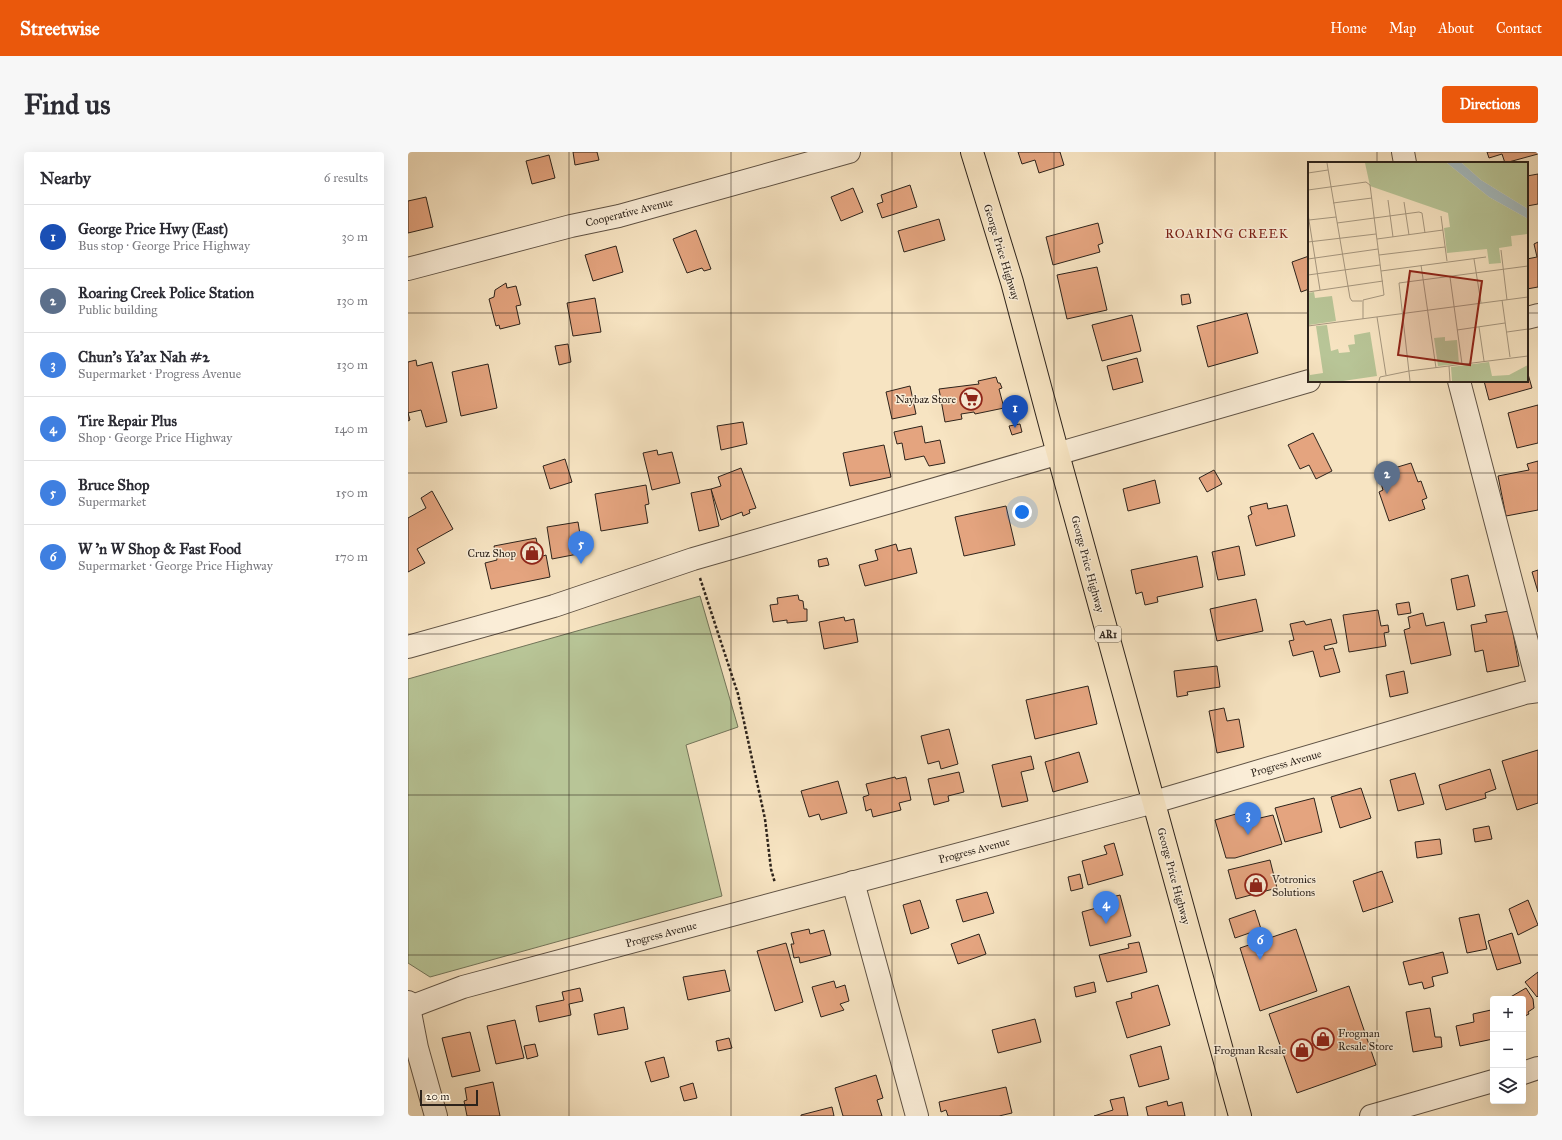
<!DOCTYPE html>
<meta charset="utf-8">
<style>
:root{--surface:#fff;--page:#f7f7f7;--text:#2b2b33;--muted:#7c7c81;--line:#e1e1e2;--accent:#ea580c}
body{margin:0;font-family:"IM FELL Great Primer",serif;background:var(--page);color:var(--text)}
.controls{position:absolute;right:12px;bottom:12px;display:grid;overflow:hidden;border-radius:4px;box-shadow:0 4px 16px #0002}
.controls button{width:36px;height:36px;display:grid;place-items:center;padding:0;border:0;border-bottom:1px solid var(--line);background:var(--surface);color:var(--text);font:20px sans-serif}
.scale{position:absolute;left:12px;bottom:10px;width:58px;box-sizing:border-box;padding-left:4px;border:2px solid #2d231b;border-top:0;font-size:11px;line-height:14px;white-space:nowrap;color:#2d231b;-webkit-text-stroke:3px #faedd7;paint-order:stroke}
.you{position:absolute;left:614px;top:360px;width:14px;height:14px;margin:-10px;border:3px solid #fff;border-radius:50%;background:#1a73e8;box-shadow:0 0 0 6px #1a73e833}
.badge{display:grid;place-items:center;width:26px;height:26px;border-radius:50%;background:var(--accent);color:#fff;font-size:13px;font-weight:700}
.pin{position:absolute;translate:-50% -33px;filter:drop-shadow(0 1px 2px #0008)}
.pin::after{content:'';position:absolute;top:21px;width:14px;height:12px;background:inherit;clip-path:polygon(0 0,100% 0,50% 100%)}
.list{margin:0;padding:0;list-style:none}
h2{display:flex;justify-content:space-between;align-items:center;height:52px;margin:0;padding:0 16px;font-size:17px}
h2 small{font-size:13px;font-weight:400;color:var(--muted)}
.list li{display:grid;grid-template-columns:26px 1fr auto;gap:12px;align-items:center;box-sizing:border-box;height:64px;padding:0 16px;border-top:1px solid var(--line)}
.list b{display:block;font-size:15px;white-space:nowrap}
.list p{margin:0;font-size:13px;white-space:nowrap;color:var(--muted)}
.list em{font-size:13px;font-style:normal;color:var(--muted)}
.icon{flex:none;width:22px;height:22px;fill:none;stroke:currentColor;stroke-width:2;stroke-linecap:round;stroke-linejoin:round}
.map{position:relative;flex:none;width:1130px;height:964px;overflow:hidden;border-radius:4px}
header{display:flex;align-items:center;gap:24px;box-sizing:border-box;height:56px;padding:0 20px;background:var(--accent);color:#fff}
header strong{font-size:19px}
nav{display:flex;gap:22px;margin-inline-start:auto;font-size:14px}
.intro{display:flex;align-items:center;justify-content:space-between;box-sizing:border-box;height:96px;padding:0 24px}
h1{margin:0;font-size:28px}
.button{padding:10px 18px;border-radius:4px;background:var(--accent);color:#fff;font-size:14px;font-weight:700}
main{display:flex;gap:24px;padding:0 24px}
aside{flex:1;background:var(--surface);border-radius:4px;box-shadow:0 4px 16px #0002}
.map>svg:first-child{display:block}
</style>
<header>
<strong>Streetwise</strong>
<nav><a>Home</a><a>Map</a><a>About</a><a>Contact</a></nav>
</header>
<div class="intro"><h1>Find us</h1><a class="button">Directions</a></div>
<main>
<aside>
<h2>Nearby<small>6 results</small></h2>
<ul class="list">
<li><span class="badge" style="background:#1a4fb4">1</span><div><b>George Price Hwy (East)</b><p>Bus stop · George Price Highway</p></div><em>30 m</em></li>
<li><span class="badge" style="background:#5c6f8a">2</span><div><b>Roaring Creek Police Station</b><p>Public building</p></div><em>130 m</em></li>
<li><span class="badge" style="background:#3f7fe0">3</span><div><b>Chun's Ya'ax Nah #2</b><p>Supermarket · Progress Avenue</p></div><em>130 m</em></li>
<li><span class="badge" style="background:#3f7fe0">4</span><div><b>Tire Repair Plus</b><p>Shop · George Price Highway</p></div><em>140 m</em></li>
<li><span class="badge" style="background:#3f7fe0">5</span><div><b>Bruce Shop</b><p>Supermarket</p></div><em>150 m</em></li>
<li><span class="badge" style="background:#3f7fe0">6</span><div><b>W 'n W Shop &amp; Fast Food</b><p>Supermarket · George Price Highway</p></div><em>170 m</em></li>
</ul>
</aside>
<div class="map">
<svg width="1130" height="964" viewBox="0 0 1130 964">
<rect width="100%" height="100%" fill="#f7e4c2"/>
<filter id="stains"><feTurbulence type="fractalNoise" baseFrequency=".005" numOctaves="4"/><feColorMatrix values="0 0 0 0 .2 0 0 0 0 .09 0 0 0 0 .02 0 0 0 .5 -.17"/></filter>
<radialGradient id="worn" r=".72"><stop offset=".6" stop-color="#630" stop-opacity="0"/><stop offset="1" stop-color="#630" stop-opacity=".3"/></radialGradient>
<!-- green -->
<path fill="#b8c597" stroke="#727459" d="M 292,444 L 330,575 L 278,593 L 314,744 L 22,825 L 0,811 L 0,527 Z"/>
<!-- building -->
<g fill="#e4a47f" stroke="#2d231b">
<path d="M 165,0 L 189,0 L 191,8 L 167,13 Z"/>
<path d="M 610,0 L 652,0 L 656,13 L 631,21 L 627,8 L 614,12 Z"/>
<path d="M 1079,0 L 1130,0 L 1130,2 L 1097,11 L 1094,2 L 1081,6 Z"/>
<path d="M 141,3 L 147,26 L 124,32 L 118,9 Z"/>
<path d="M 1130,22 L 1130,52 L 1119,54 L 1119,24 Z"/>
<path d="M 502,33 L 509,55 L 474,66 L 469,52 L 475,50 L 473,43 Z"/>
<path d="M 445,36 L 455,60 L 433,69 L 423,45 Z"/>
<path d="M 18,45 L 25,75 L 0,81 L 0,49 Z"/>
<path d="M 531,67 L 537,88 L 496,100 L 490,79 Z"/>
<path d="M 690,71 L 695,91 L 690,93 L 692,100 L 645,113 L 638,85 Z"/>
<path d="M 288,78 L 303,117 L 296,119 L 294,116 L 279,121 L 265,87 Z"/>
<path d="M 1130,90 L 1130,135 L 1119,137 L 1119,107 L 1129,105 L 1126,92 Z"/>
<path d="M 208,94 L 215,120 L 185,129 L 177,103 Z"/>
<path d="M 901,104 L 901,137 L 893,140 L 884,110 Z"/>
<path d="M 689,115 L 699,158 L 659,167 L 649,123 Z"/>
<path d="M 98,131 L 99,136 L 108,134 L 113,153 L 108,154 L 112,172 L 92,177 L 91,173 L 88,174 L 81,147 L 86,145 L 87,138 Z"/>
<path d="M 781,142 L 783,151 L 774,153 L 773,143 Z"/>
<path d="M 187,146 L 193,180 L 165,184 L 159,151 Z"/>
<path d="M 839,161 L 850,201 L 800,215 L 789,174 Z"/>
<path d="M 724,163 L 733,199 L 694,209 L 684,173 Z"/>
<path d="M 160,192 L 163,210 L 151,213 L 147,194 Z"/>
<path d="M 729,206 L 735,230 L 705,238 L 699,214 Z"/>
<path d="M 8,208 L 9,214 L 24,210 L 39,270 L 18,275 L 13,258 L 0,261 L 2,268 L 0,269 L 0,210 Z"/>
<path d="M 80,212 L 89,256 L 53,264 L 44,220 Z"/>
<path d="M 1120,222 L 1124,236 L 1081,248 L 1076,229 L 1119,229 L 1119,223 Z"/>
<path d="M 588,225 L 590,231 L 592,231 L 594,236 L 591,237 L 596,256 L 567,262 L 566,260 L 553,262 L 554,267 L 537,270 L 531,237 L 571,232 L 570,229 Z"/>
<path d="M 502,234 L 508,262 L 484,267 L 478,240 Z"/>
<path d="M 1130,253 L 1130,291 L 1109,296 L 1100,261 Z"/>
<path d="M 335,270 L 339,292 L 313,298 L 309,274 Z"/>
<path d="M 612,272 L 614,280 L 604,283 L 601,274 Z"/>
<path d="M 514,274 L 517,291 L 532,288 L 537,311 L 521,314 L 516,304 L 497,308 L 494,291 L 489,292 L 486,280 Z"/>
<path d="M 905,281 L 924,319 L 908,327 L 901,313 L 892,317 L 880,293 Z"/>
<path d="M 476,293 L 483,325 L 442,334 L 435,301 Z"/>
<path d="M 249,298 L 250,303 L 264,300 L 272,331 L 244,338 L 235,301 Z"/>
<path d="M 157,307 L 164,330 L 142,337 L 135,314 Z"/>
<path d="M 1130,309 L 1130,358 L 1098,364 L 1090,324 L 1121,318 L 1119,312 Z"/>
<path d="M 1003,311 L 1010,330 L 1013,329 L 1019,346 L 1014,348 L 1017,357 L 981,369 L 971,340 L 975,338 L 972,328 L 985,323 L 983,317 Z"/>
<path d="M 333,316 L 348,356 L 341,358 L 342,361 L 335,364 L 334,360 L 313,368 L 303,337 L 313,334 L 310,325 Z"/>
<path d="M 806,318 L 814,332 L 799,340 L 791,326 Z"/>
<path d="M 747,328 L 752,351 L 720,359 L 715,337 Z"/>
<path d="M 238,333 L 241,352 L 237,353 L 240,371 L 193,379 L 187,342 Z"/>
<path d="M 303,337 L 311,374 L 291,379 L 283,341 Z"/>
<path d="M 24,339 L 45,377 L 9,397 L 17,411 L 0,420 L 0,366 L 18,356 L 13,346 Z"/>
<path d="M 859,351 L 860,357 L 879,353 L 887,384 L 848,394 L 840,364 L 844,362 L 842,355 Z"/>
<path d="M 598,354 L 607,393 L 556,404 L 547,365 Z"/>
<path d="M 170,370 L 175,401 L 144,407 L 139,375 Z"/>
<path d="M 128,386 L 132,405 L 138,403 L 142,425 L 83,437 L 77,411 L 89,408 L 86,394 Z"/>
<path d="M 488,392 L 490,399 L 503,396 L 509,421 L 457,434 L 451,413 L 470,408 L 467,398 Z"/>
<path d="M 831,394 L 837,423 L 810,428 L 804,400 Z"/>
<path d="M 789,404 L 795,435 L 749,445 L 750,450 L 737,453 L 734,440 L 728,442 L 723,418 Z"/>
<path d="M 419,406 L 421,413 L 411,415 L 410,408 Z"/>
<path d="M 1130,418 L 1130,440 L 1124,420 Z"/>
<path d="M 1060,423 L 1067,454 L 1049,458 L 1043,427 Z"/>
<path d="M 390,443 L 391,448 L 395,449 L 396,457 L 399,457 L 399,469 L 379,471 L 379,468 L 365,470 L 362,453 L 370,452 L 369,446 Z"/>
<path d="M 848,447 L 855,479 L 809,489 L 802,457 Z"/>
<path d="M 1001,450 L 1003,461 L 990,463 L 988,452 Z"/>
<path d="M 970,458 L 973,474 L 980,473 L 981,480 L 976,481 L 978,494 L 941,500 L 935,463 Z"/>
<path d="M 1101,459 L 1111,514 L 1079,520 L 1075,498 L 1067,500 L 1063,473 L 1079,470 L 1077,463 Z"/>
<path d="M 1015,461 L 1018,474 L 1036,470 L 1043,503 L 1003,512 L 996,478 L 1002,476 L 1000,465 Z"/>
<path d="M 436,465 L 437,469 L 446,467 L 450,490 L 416,497 L 411,470 Z"/>
<path d="M 923,467 L 929,491 L 916,494 L 917,498 L 925,496 L 932,520 L 912,525 L 905,499 L 885,504 L 881,489 L 886,488 L 882,472 L 896,469 L 898,473 Z"/>
<path d="M 809,514 L 812,535 L 779,540 L 780,543 L 769,545 L 766,519 Z"/>
<path d="M 996,519 L 1000,541 L 982,545 L 978,523 Z"/>
<path d="M 680,534 L 689,572 L 627,587 L 618,548 Z"/>
<path d="M 816,556 L 819,569 L 831,567 L 836,595 L 809,601 L 801,559 Z"/>
<path d="M 541,577 L 550,612 L 533,617 L 531,609 L 520,612 L 513,584 Z"/>
<path d="M 1130,598 L 1130,651 L 1109,658 L 1094,609 Z"/>
<path d="M 671,600 L 680,630 L 645,640 L 637,610 Z"/>
<path d="M 623,604 L 626,617 L 613,620 L 620,649 L 594,655 L 584,613 Z"/>
<path d="M 1082,617 L 1088,637 L 1077,641 L 1078,646 L 1038,658 L 1031,633 Z"/>
<path d="M 551,620 L 556,640 L 540,644 L 541,649 L 526,653 L 520,627 Z"/>
<path d="M 1007,621 L 1016,652 L 990,659 L 982,628 Z"/>
<path d="M 487,625 L 488,627 L 498,625 L 503,648 L 491,651 L 493,658 L 465,665 L 463,657 L 458,659 L 455,645 L 461,643 L 458,632 Z"/>
<path d="M 430,629 L 439,661 L 413,668 L 411,662 L 401,665 L 393,639 Z"/>
<path d="M 953,636 L 963,666 L 932,676 L 923,645 Z"/>
<path d="M 906,646 L 914,680 L 877,690 L 867,656 Z"/>
<path d="M 849,656 L 852,666 L 865,663 L 874,692 L 827,706 L 818,706 L 807,668 Z"/>
<path d="M 1081,674 L 1084,687 L 1067,690 L 1065,677 Z"/>
<path d="M 1032,687 L 1034,702 L 1009,706 L 1007,690 Z"/>
<path d="M 706,691 L 715,723 L 680,733 L 674,709 L 699,702 L 696,694 Z"/>
<path d="M 862,708 L 869,736 L 828,747 L 820,718 Z"/>
<path d="M 974,719 L 985,750 L 955,760 L 945,729 Z"/>
<path d="M 672,722 L 675,736 L 663,739 L 660,725 Z"/>
<path d="M 579,740 L 586,761 L 555,770 L 548,748 Z"/>
<path d="M 712,743 L 723,784 L 682,794 L 674,760 L 699,753 L 697,747 Z"/>
<path d="M 512,748 L 521,776 L 503,782 L 495,753 Z"/>
<path d="M 1120,748 L 1130,773 L 1110,783 L 1101,757 Z"/>
<path d="M 847,758 L 853,777 L 827,786 L 821,767 Z"/>
<path d="M 1071,762 L 1079,797 L 1059,801 L 1051,766 Z"/>
<path d="M 401,777 L 402,782 L 416,778 L 423,803 L 392,811 L 391,805 L 386,806 L 383,792 L 386,792 L 383,781 Z"/>
<path d="M 888,777 L 909,839 L 852,859 L 832,796 Z"/>
<path d="M 1104,781 L 1113,811 L 1089,818 L 1080,789 Z"/>
<path d="M 571,782 L 578,802 L 550,812 L 543,792 Z"/>
<path d="M 731,790 L 739,820 L 699,830 L 691,803 L 721,796 L 720,792 Z"/>
<path d="M 378,791 L 395,850 L 367,859 L 349,799 Z"/>
<path d="M 1035,800 L 1040,821 L 1024,825 L 1026,834 L 1016,837 L 1014,830 L 1001,833 L 995,810 Z"/>
<path d="M 317,818 L 322,839 L 280,848 L 275,825 Z"/>
<path d="M 1130,820 L 1130,844 L 1129,845 L 1117,830 Z"/>
<path d="M 426,829 L 428,836 L 437,833 L 441,849 L 432,852 L 436,858 L 413,865 L 404,835 Z"/>
<path d="M 686,830 L 688,840 L 668,845 L 666,835 Z"/>
<path d="M 750,833 L 762,873 L 719,886 L 708,850 L 724,846 L 723,841 Z"/>
<path d="M 941,834 L 968,913 L 889,941 L 861,862 Z"/>
<path d="M 172,836 L 175,849 L 161,852 L 163,863 L 131,870 L 128,854 L 156,848 L 154,840 Z"/>
<path d="M 1118,836 L 1125,847 L 1126,856 L 1120,860 L 1121,862 L 1115,865 L 1115,847 L 1099,847 Z"/>
<path d="M 216,855 L 220,877 L 190,883 L 186,862 Z"/>
<path d="M 1022,856 L 1027,885 L 1033,885 L 1034,895 L 1005,900 L 998,860 Z"/>
<path d="M 1083,858 L 1085,867 L 1085,887 L 1052,894 L 1048,874 L 1066,870 L 1065,862 Z"/>
<path d="M 627,867 L 633,890 L 590,901 L 584,878 Z"/>
<path d="M 107,868 L 116,906 L 88,912 L 79,874 Z"/>
<path d="M 62,880 L 72,919 L 44,925 L 34,886 Z"/>
<path d="M 321,886 L 324,896 L 310,899 L 308,889 Z"/>
<path d="M 127,892 L 130,904 L 119,907 L 116,894 Z"/>
<path d="M 753,894 L 761,927 L 731,935 L 722,903 Z"/>
<path d="M 256,905 L 261,925 L 243,930 L 237,910 Z"/>
<path d="M 468,923 L 475,946 L 469,948 L 474,964 L 435,964 L 427,936 Z"/>
<path d="M 85,930 L 92,964 L 59,964 L 56,949 L 59,948 L 57,936 Z"/>
<path d="M 285,931 L 289,946 L 276,949 L 272,935 Z"/>
<path d="M 598,935 L 604,961 L 591,964 L 540,964 L 538,958 L 533,960 L 531,950 Z"/>
<path d="M 716,945 L 720,964 L 686,964 L 705,958 L 702,948 Z"/>
<path d="M 759,949 L 760,954 L 774,950 L 777,964 L 740,964 L 738,955 Z"/>
<path d="M 424,955 L 426,964 L 393,964 L 393,963 Z"/>
</g>
<g fill="none" stroke-linecap="round" stroke-linejoin="round">
<!-- minor casing -->
<g stroke="#605345" stroke-width="24">
<g id="minor">
<path d="M 995,0 L 997,11"/>
<path d="M 0,117 L 163,74 L 211,64 L 441,0"/>
<path d="M 1119,166 L 1130,163"/>
<path d="M 1051,229 L 1130,532"/>
<path d="M 0,495 L 146,454 L 285,407 L 901,229"/>
<path d="M 445,730 L 509,964"/>
<path d="M 0,850 L 9,896 L 28,964"/>
<path d="M 2,855 L 55,835 L 746,650 L 1117,541 L 1130,539"/>
<path d="M 1115,921 L 1130,916"/>
<path d="M 963,964 L 1085,929"/>
</g>
</g>
<!-- trunk casing -->
<g stroke="#2d231b" stroke-width="24">
<path id="trunk" d="M 564,0 L 604,130 L 650,302 L 832,964"/>
</g>
<!-- path -->
<path stroke="#2d231b" stroke-width="2.5" stroke-dasharray="3 2" stroke-linecap="butt" d="M 292,426 L 330,542 L 357,667 L 363,717 L 367,731"/>
<!-- minor -->
<use href="#minor" stroke="#faedd7" stroke-width="22"/>
<!-- trunk -->
<use href="#trunk" stroke="#f7e4c2" stroke-width="22"/>
</g>
<!-- grid -->
<path fill="none" stroke="#2d231b" stroke-width="1" stroke-opacity="0.55" d="M 161,0 L 161,964M 323,0 L 323,964M 484,0 L 484,964M 646,0 L 646,964M 807,0 L 807,964M 969,0 L 969,11M 0,161 L 901,161M 1119,161 L 1130,161M 969,229 L 969,964M 0,321 L 1130,321M 0,482 L 1130,482M 0,643 L 1130,643M 0,803 L 1130,803"/>
<!-- icons -->
<defs>
<g id="supermarket-ring" transform="scale(1.15)"><circle r="9.5" fill="#faedd7" stroke="#8f2418" stroke-width="1.5"/><path d="M-6-5.5h2.5l.6 2H6L4.5 2H-2.5L-4.4-4H-6ZM-1.5 3.2a1.3 1.3 0 1 0 .1 0ZM3 3.2a1.3 1.3 0 1 0 .1 0Z" fill="#8f2418"/></g>
<g id="shop-ring" transform="scale(1.15)"><circle r="9.5" fill="#faedd7" stroke="#8f2418" stroke-width="1.5"/><path d="M-5-2.5h2.3a2.7 3.5 0 0 1 5.4 0H5L5.5 6h-11ZM-1.5-2.5h3a1.5 2.3 0 0 0-3 0Z" fill="#8f2418"/></g>
</defs>
<g fill-rule="evenodd">
<use href="#supermarket-ring" x="563" y="247"/>
<use href="#shop-ring" x="124" y="401"/>
<use href="#shop-ring" x="848" y="733"/>
<use href="#shop-ring" x="915" y="887"/>
<use href="#shop-ring" x="894" y="898"/>
</g>
<g text-anchor="middle" stroke-width="3" stroke-linejoin="round" paint-order="stroke">
<!-- shield labels -->
<rect fill="#faedd7" stroke="#6a6053" stroke-width="1" x="687" y="474" width="26" height="16" rx="3"/>
<g font-size="10" font-weight="bold" fill="#2d231b">
<text x="700" y="486">AR1</text>
</g>
<!-- street labels -->
<g font-size="11" fill="#2d231b" stroke="#faedd7">
<text transform="translate(221 60) rotate(-14)" y="4">Cooperative Avenue</text>
<text transform="translate(594 100) rotate(73)" y="4">George Price Highway</text>
<text transform="translate(680 412) rotate(75)" y="4">George Price Highway</text>
<text transform="translate(878 611) rotate(-16)" y="4">Progress Avenue</text>
<text transform="translate(566 698) rotate(-15)" y="4">Progress Avenue</text>
<text transform="translate(766 724) rotate(75)" y="4">George Price Highway</text>
<text transform="translate(253 782) rotate(-15)" y="4">Progress Avenue</text>
</g>
<!-- poi labels -->
<g font-size="11" fill="#2d231b" stroke="#faedd7" text-anchor="end">
<text x="548" y="251">Naybaz Store</text>
<text x="108" y="405">Cruz Shop</text>
<text x="864" y="731" text-anchor="start">Votronics<tspan x="864" dy="13">Solutions</tspan></text>
<text x="930" y="885" text-anchor="start">Frogman<tspan x="930" dy="13">Resale Store</tspan></text>
<text x="878" y="902">Frogman Resale</text>
</g>
<!-- quarter labels -->
<g font-size="13" letter-spacing="1" fill="#7a1f14" stroke="#faedd7">
<text x="819" y="86">ROARING CREEK</text>
</g>
</g>
<!-- overview -->
<g transform="translate(900 10)">
<rect width="220" height="220" fill="#f7e4c2"/>
<path d="M 57,1 L 139,1 L 181,35 L 220,57 L 220,74 L 219,72 L 203,74 L 204,84 L 191,86 L 193,101 L 181,102 L 179,87 L 139,91 L 136,66 L 142,65 L 140,51 L 62,24 ZM 154,1 L 220,1 L 220,47 L 173,18 ZM 6,130 L 7,136 L 24,134 L 28,159 L 1,163 L 0,131 ZM 19,163 L 23,189 L 30,187 L 31,191 L 42,190 L 40,183 L 47,182 L 46,173 L 62,170 L 69,214 L 35,219 L 0,219 L 0,200 L 2,213 L 15,211 L 8,164 ZM 137,175 L 137,179 L 149,178 L 151,202 L 130,204 L 126,176 ZM 181,200 L 184,214 L 201,213 L 220,203 L 220,219 L 144,219 L 143,205 Z" fill="#b8c597"/>
<path d="M 139,1 L 154,1 L 173,18 L 220,47 L 220,57 L 181,35 Z" fill="#a4bbbf"/>
<path fill="none" stroke="#a6977f" stroke-width="1" d="M 19,1 L 42,136 L 44,139 L 54,139M 0,11 L 20,8M 0,28 L 58,20 L 62,23 L 76,133 L 55,138 L 55,157M 80,38 L 85,75M 96,40 L 101,73M 25,41 L 64,36M 0,52 L 12,128M 133,54 L 139,99M 1,58 L 28,55M 29,61 L 111,50 L 114,51 L 117,71M 69,77 L 135,68M 0,80 L 68,72M 193,88 L 199,138M 71,93 L 137,85M 0,97 L 70,87M 166,97 L 173,141M 113,103 L 128,206M 73,109 L 178,95M 0,113 L 72,103M 142,115 L 154,202M 0,130 L 75,119M 194,138 L 202,195M 69,155 L 78,213M 0,164 L 220,135M 171,165 L 176,199M 149,168 L 197,161M 199,170 L 220,167M 141,204 L 142,219M 71,219 L 72,215 L 101,209 L 220,194M 102,219 L 91,121 L 220,104"/>
<path fill="#8f2418" fill-opacity="0.15" stroke="#8f2418" stroke-width="2" d="M 102,109 L 174,119 L 162,203 L 90,193 Z"/>
<rect width="220" height="220" fill="none" stroke="#2d231b" stroke-width="2"/>
</g>
<rect width="100%" height="100%" filter="url(#stains)"/>
<rect width="100%" height="100%" fill="url(#worn)"/>
</svg>
<div class="controls">
<button>+</button>
<button>−</button>
<button><svg class="icon" aria-label="layers" viewBox="0 0 24 24"><path d="M12 4l9 5-9 5-9-5zM3 14l9 5 9-5"/></svg></button>
</div>
<div class="scale">20 m</div>
<div class="you"></div>
<div class="pin badge" style="left:607px;top:276px;background:#1a4fb4">1</div>
<div class="pin badge" style="left:979px;top:342px;background:#5c6f8a">2</div>
<div class="pin badge" style="left:840px;top:683px;background:#3f7fe0">3</div>
<div class="pin badge" style="left:698px;top:772px;background:#3f7fe0">4</div>
<div class="pin badge" style="left:173px;top:412px;background:#3f7fe0">5</div>
<div class="pin badge" style="left:852px;top:808px;background:#3f7fe0">6</div>
</div>
</main>
